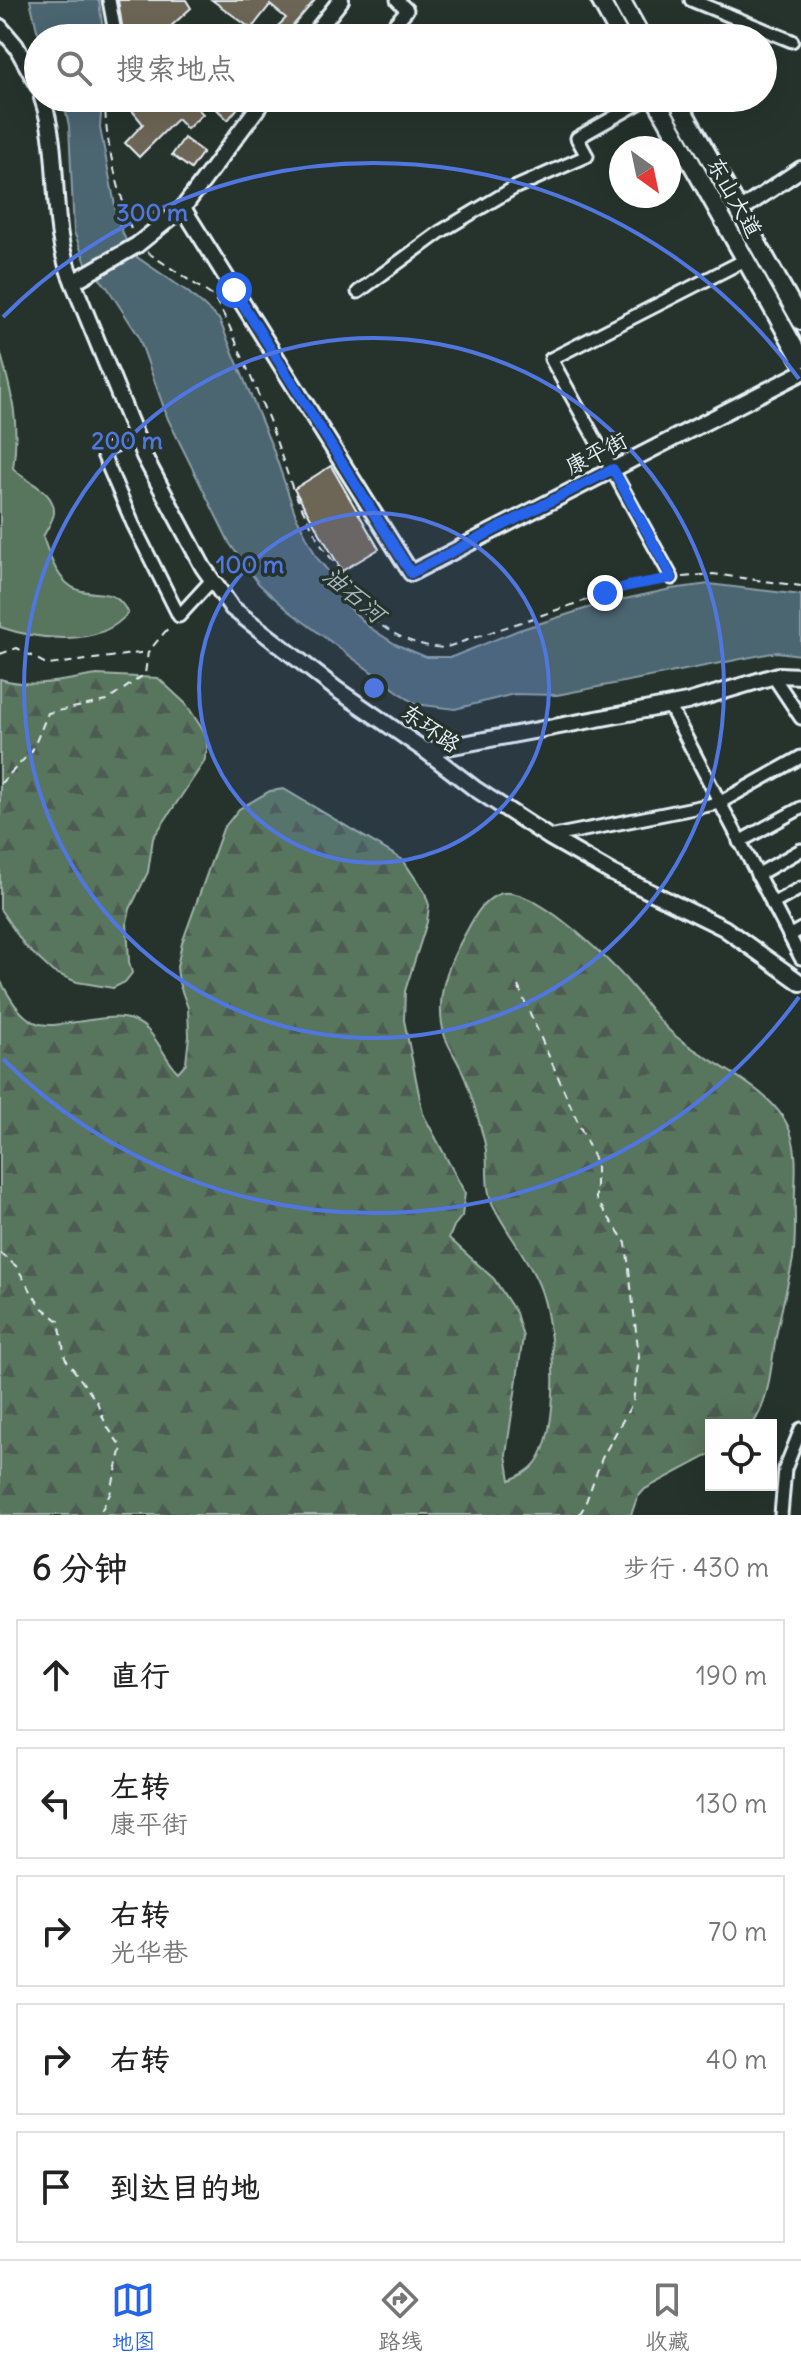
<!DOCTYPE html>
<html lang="zh">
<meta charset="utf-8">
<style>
:root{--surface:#fff;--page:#f2f2f2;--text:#222;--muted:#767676;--line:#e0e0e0;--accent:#2563eb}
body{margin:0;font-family:Delius,"LXGW WenKai TC",sans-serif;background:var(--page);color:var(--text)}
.controls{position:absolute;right:24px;bottom:24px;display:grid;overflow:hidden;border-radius:0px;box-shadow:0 8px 32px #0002}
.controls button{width:72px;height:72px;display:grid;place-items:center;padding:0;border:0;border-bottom:2px solid var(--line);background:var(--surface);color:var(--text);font:40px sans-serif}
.compass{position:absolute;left:609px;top:136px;width:72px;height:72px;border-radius:50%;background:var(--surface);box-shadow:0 8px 32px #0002;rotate:147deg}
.stop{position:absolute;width:24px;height:24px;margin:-18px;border:6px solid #2563eb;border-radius:50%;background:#fff}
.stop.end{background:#2563eb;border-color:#fff;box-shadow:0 2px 8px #0008}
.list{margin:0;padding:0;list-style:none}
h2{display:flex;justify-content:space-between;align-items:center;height:104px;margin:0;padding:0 32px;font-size:34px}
h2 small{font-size:26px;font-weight:400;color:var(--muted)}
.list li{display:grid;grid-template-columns:52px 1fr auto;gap:24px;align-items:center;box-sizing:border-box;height:112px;margin:0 16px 16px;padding:0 16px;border:2px solid var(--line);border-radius:0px}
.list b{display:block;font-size:30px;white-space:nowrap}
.list p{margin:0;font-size:26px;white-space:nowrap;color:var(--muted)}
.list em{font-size:26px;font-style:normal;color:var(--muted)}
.icon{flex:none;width:44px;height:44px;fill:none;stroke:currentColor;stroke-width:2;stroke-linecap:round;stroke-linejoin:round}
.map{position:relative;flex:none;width:801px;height:1515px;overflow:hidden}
.search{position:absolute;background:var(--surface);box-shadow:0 8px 32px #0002;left:24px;right:24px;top:24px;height:88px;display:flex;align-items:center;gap:20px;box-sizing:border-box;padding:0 28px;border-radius:44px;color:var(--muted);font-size:30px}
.sheet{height:744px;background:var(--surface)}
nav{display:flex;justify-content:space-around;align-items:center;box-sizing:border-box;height:112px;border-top:2px solid var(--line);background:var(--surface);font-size:22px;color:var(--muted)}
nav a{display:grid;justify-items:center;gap:4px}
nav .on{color:var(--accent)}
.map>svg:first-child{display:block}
</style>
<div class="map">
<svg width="801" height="1515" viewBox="0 0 801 1515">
<defs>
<pattern id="forest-firs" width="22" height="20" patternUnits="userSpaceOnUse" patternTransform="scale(2)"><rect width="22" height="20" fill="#58755d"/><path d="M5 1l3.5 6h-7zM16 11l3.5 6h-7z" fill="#4e5c53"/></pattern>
</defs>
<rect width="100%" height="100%" fill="#26332d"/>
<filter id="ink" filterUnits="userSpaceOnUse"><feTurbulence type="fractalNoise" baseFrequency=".0125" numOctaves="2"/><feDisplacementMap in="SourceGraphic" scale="16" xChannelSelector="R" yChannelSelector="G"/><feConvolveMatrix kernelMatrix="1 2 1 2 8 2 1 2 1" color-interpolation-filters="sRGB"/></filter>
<g filter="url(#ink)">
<!-- forest -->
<g fill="url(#forest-firs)" stroke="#a0b3aa" stroke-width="2">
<path d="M 97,675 L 158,678 L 186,704 L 201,727 L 207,738 L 207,750 L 204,762 L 153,838 L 148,872 L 130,909 L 127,922 L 129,962 L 132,973 L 125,982 L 113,988 L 77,982 L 53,972 L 25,946 L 0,909 L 0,679 C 32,689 65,680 97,675 Z"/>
<path d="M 284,789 L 403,860 L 425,893 L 429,905 L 427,922 L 405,991 L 404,1020 L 423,1114 L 465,1193 L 462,1216 L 454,1226 L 449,1238 L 494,1279 L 516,1313 L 523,1337 L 506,1455 L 510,1480 C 517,1477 528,1472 533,1466 C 563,1435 555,1322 539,1285 C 527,1256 505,1231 492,1203 C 484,1185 489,1163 485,1144 C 479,1120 472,1096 463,1073 C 458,1061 450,1050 445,1037 C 434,1001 446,968 464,936 C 473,920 480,903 497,895 C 528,879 610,960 630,984 C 645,1001 656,1019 673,1034 C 708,1064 774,1087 790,1131 C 797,1150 796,1170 795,1190 C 794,1214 797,1241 792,1264 C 787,1288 781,1311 776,1336 C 771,1364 770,1401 752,1425 L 711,1425 L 711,1454 L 645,1489 L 637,1498 L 631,1515 L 0,1515 L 0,980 C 30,1036 40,1027 97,1019 C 109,1017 123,1016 134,1021 C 155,1028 163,1058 178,1072 L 186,1063 L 189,1036 L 188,1008 L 179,983 L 177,967 L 182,943 L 223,829 L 239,809 L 270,791 Z"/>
</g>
<!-- green -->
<path fill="#58755d" stroke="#a0b3aa" stroke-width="2" d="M 0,351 C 12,393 20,424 13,468 C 25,483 55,489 54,513 C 53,521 46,530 43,537 C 49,555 58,583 78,590 C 101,597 115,587 128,613 C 100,648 38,640 0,627 Z"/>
<!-- water -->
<g fill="#4c6571" stroke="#8a9da7" stroke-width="2">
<path d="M 30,0 L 99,0 L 104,38 L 42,38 L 37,30 Z"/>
<path d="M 63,98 L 102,98 L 100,128 L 118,221 L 131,253 L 188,292 L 219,319 L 273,449 L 296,516 L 317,558 L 346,592 L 343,601 L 369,627 L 395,644 L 426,657 L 452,657 L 519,630 L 597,605 L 671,589 L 709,584 L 801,595 L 801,655 L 777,652 L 557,695 L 514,694 L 455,709 L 415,704 L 289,611 L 259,584 L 230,544 L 168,419 L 138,335 L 107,287 L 86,263 L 74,232 L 69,126 Z"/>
</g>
<!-- building -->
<g fill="#6d6555" stroke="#e8f1f8" stroke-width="2">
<path d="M 118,0 L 186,0 L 191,8 L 158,38 L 124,38 Z"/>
<path d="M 212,0 L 315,0 L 290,29 L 299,38 L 266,38 L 286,18 L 270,5 L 244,38 L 220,38 L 219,35 L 249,27 Z"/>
<path d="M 122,98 L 187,98 L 203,114 L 187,129 L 177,119 L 139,157 L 125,143 L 143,124 Z"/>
<path d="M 205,98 L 246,98 L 228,120 Z"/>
<path d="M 184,138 L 203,152 L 191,169 L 172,155 Z"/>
<path d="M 331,466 L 379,549 L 342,571 L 294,489 Z"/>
</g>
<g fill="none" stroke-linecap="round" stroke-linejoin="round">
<!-- street casing -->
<g stroke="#e8f1f8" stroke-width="17">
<g id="street">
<path d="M 109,0 L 116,38"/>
<path d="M 691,0 L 792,41"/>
<path d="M 391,28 L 407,10 L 397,0"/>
<path d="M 358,292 L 440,232 L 514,188 L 587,156 L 577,138 L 648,98"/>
<path d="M 136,437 L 102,452 L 133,524 L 179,616 L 212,580"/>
<path d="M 672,578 L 551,359 L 745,260"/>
<path d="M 773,676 L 801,718"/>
<path d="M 669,705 L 801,958"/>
<path d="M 549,837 L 719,803 L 801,757"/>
<path d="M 739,842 L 801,808"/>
<path d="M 757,875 L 801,850"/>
<path d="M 772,904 L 801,888"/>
<path d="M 789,936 L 801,929"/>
<path d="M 781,1515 L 785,1469 L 801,1429"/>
</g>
</g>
<!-- secondary casing -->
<g stroke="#e8f1f8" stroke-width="20">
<g id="secondary">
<path d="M 0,27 L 16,46 L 38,86"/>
<path d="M 311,38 L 341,0"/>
<path d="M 42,98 C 63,158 47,223 73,282 L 137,245 L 183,208 L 265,98"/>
<path d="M 183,208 L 411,573 L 801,373"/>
<path d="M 739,211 L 801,169"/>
<path d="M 73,282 L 144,456 L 203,567 L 232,608 L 336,689 L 426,751 L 474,788 L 549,837 L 612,873 L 724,928 L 801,983"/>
<path d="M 426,751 L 687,702 L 778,675 L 801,676"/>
</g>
</g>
<!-- primary casing -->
<g stroke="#e8f1f8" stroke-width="22">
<g id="primary">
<path d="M 600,0 L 621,38"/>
<path d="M 621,0 L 642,38"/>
<path d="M 655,98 L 801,359"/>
<path d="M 676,98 L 801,321"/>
</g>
</g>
<!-- path -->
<g stroke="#e8f1f8" stroke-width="2" stroke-dasharray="8 6" stroke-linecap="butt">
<path d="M 106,98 C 102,139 121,194 132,233"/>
<path d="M 147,252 L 214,297 L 228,323 L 269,420 L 293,490 L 321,545 L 358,594 L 352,604 C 383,627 403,645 444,648 L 628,586 L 661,580"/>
<path d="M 683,577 L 713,574 L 801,586"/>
<path d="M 0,654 L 17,648 L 48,665 L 148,652"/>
<path d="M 0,784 L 32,751 L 48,713 L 107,701 L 145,674 L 148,652 L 170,626"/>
<path d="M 518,986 L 596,1163 L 596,1199 L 626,1243 L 639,1357 L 633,1402 L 602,1458 L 584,1507 L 579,1515"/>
<path d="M 0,1253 L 16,1266 L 40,1306 L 59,1321 L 65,1358 L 97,1402 L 106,1425 L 122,1448 L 110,1494 L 99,1515"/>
</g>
<!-- street -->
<use href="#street" stroke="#26332d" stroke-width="11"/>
<!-- secondary -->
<use href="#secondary" stroke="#26332d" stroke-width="14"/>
<!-- primary -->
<use href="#primary" stroke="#26332d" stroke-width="16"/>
</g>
</g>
<g fill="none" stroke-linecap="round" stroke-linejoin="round" filter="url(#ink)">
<!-- route -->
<path stroke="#2563eb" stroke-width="10" d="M 234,290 L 411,573 L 613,469 L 672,578 L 628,586 L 605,593"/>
</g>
<!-- distance rings -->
<circle cx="374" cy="688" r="175" fill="#5077e0" fill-opacity=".12"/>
<g fill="none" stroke="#5077e0" stroke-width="4">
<circle cx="374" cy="688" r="175"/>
<circle cx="374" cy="688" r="350"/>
<path d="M799 997A525 525 0 0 1 3 1059M3 317A525 525 0 0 1 799 379"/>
</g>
<g text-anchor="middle" stroke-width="7" stroke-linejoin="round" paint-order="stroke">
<!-- street labels -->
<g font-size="22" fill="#e8f1f8" stroke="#26332d">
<text transform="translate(735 197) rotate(61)" y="8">东山大道</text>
<text transform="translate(596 453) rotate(-27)" y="8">康平街</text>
<text transform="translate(431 728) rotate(36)" y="8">东环路</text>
</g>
<!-- water labels -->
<g font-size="24" font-style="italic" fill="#aab9c2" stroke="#26332d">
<text transform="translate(354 595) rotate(40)" y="8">油石河</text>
</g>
</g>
<circle cx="374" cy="688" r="12" fill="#5077e0" stroke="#26332d" stroke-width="4"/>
<g font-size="24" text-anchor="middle" font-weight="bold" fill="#5077e0" stroke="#26332d" stroke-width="7" stroke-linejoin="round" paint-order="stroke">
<text x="152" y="221">300 m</text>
<text x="127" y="449">200 m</text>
<text x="250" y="573">100 m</text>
</g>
</svg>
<div class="controls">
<button><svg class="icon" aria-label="locate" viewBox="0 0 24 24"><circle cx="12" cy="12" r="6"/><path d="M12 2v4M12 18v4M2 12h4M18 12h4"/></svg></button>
</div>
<svg class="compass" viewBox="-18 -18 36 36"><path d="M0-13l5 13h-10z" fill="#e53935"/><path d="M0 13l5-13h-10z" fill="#767676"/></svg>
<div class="stop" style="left:234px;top:290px"></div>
<div class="stop end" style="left:605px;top:593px"></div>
<div class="search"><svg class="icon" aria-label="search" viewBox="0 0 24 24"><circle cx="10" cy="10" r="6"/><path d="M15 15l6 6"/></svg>搜索地点</div>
</div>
<section class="sheet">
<h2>6 分钟<small>步行 · 430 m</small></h2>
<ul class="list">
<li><svg class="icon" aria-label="ahead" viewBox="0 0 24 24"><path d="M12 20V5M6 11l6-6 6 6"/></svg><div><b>直行</b></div><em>190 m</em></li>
<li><svg class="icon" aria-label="left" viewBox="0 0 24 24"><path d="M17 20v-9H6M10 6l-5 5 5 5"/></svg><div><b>左转</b><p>康平街</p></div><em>130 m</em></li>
<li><svg class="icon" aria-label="right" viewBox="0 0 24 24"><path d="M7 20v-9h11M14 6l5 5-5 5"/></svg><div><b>右转</b><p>光华巷</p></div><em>70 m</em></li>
<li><svg class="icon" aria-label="right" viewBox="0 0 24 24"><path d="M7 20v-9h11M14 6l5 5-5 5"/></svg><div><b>右转</b></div><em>40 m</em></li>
<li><svg class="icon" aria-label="arrive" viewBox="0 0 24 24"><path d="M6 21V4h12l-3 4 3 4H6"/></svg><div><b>到达目的地</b></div></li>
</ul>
</section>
<nav>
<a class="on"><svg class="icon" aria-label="map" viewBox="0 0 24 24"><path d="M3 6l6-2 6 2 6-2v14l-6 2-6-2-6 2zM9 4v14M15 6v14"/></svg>地图</a>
<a><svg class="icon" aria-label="directions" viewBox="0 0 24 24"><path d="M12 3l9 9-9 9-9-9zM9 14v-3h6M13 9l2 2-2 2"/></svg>路线</a>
<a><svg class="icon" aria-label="saved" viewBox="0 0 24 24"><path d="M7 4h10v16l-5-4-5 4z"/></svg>收藏</a>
</nav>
